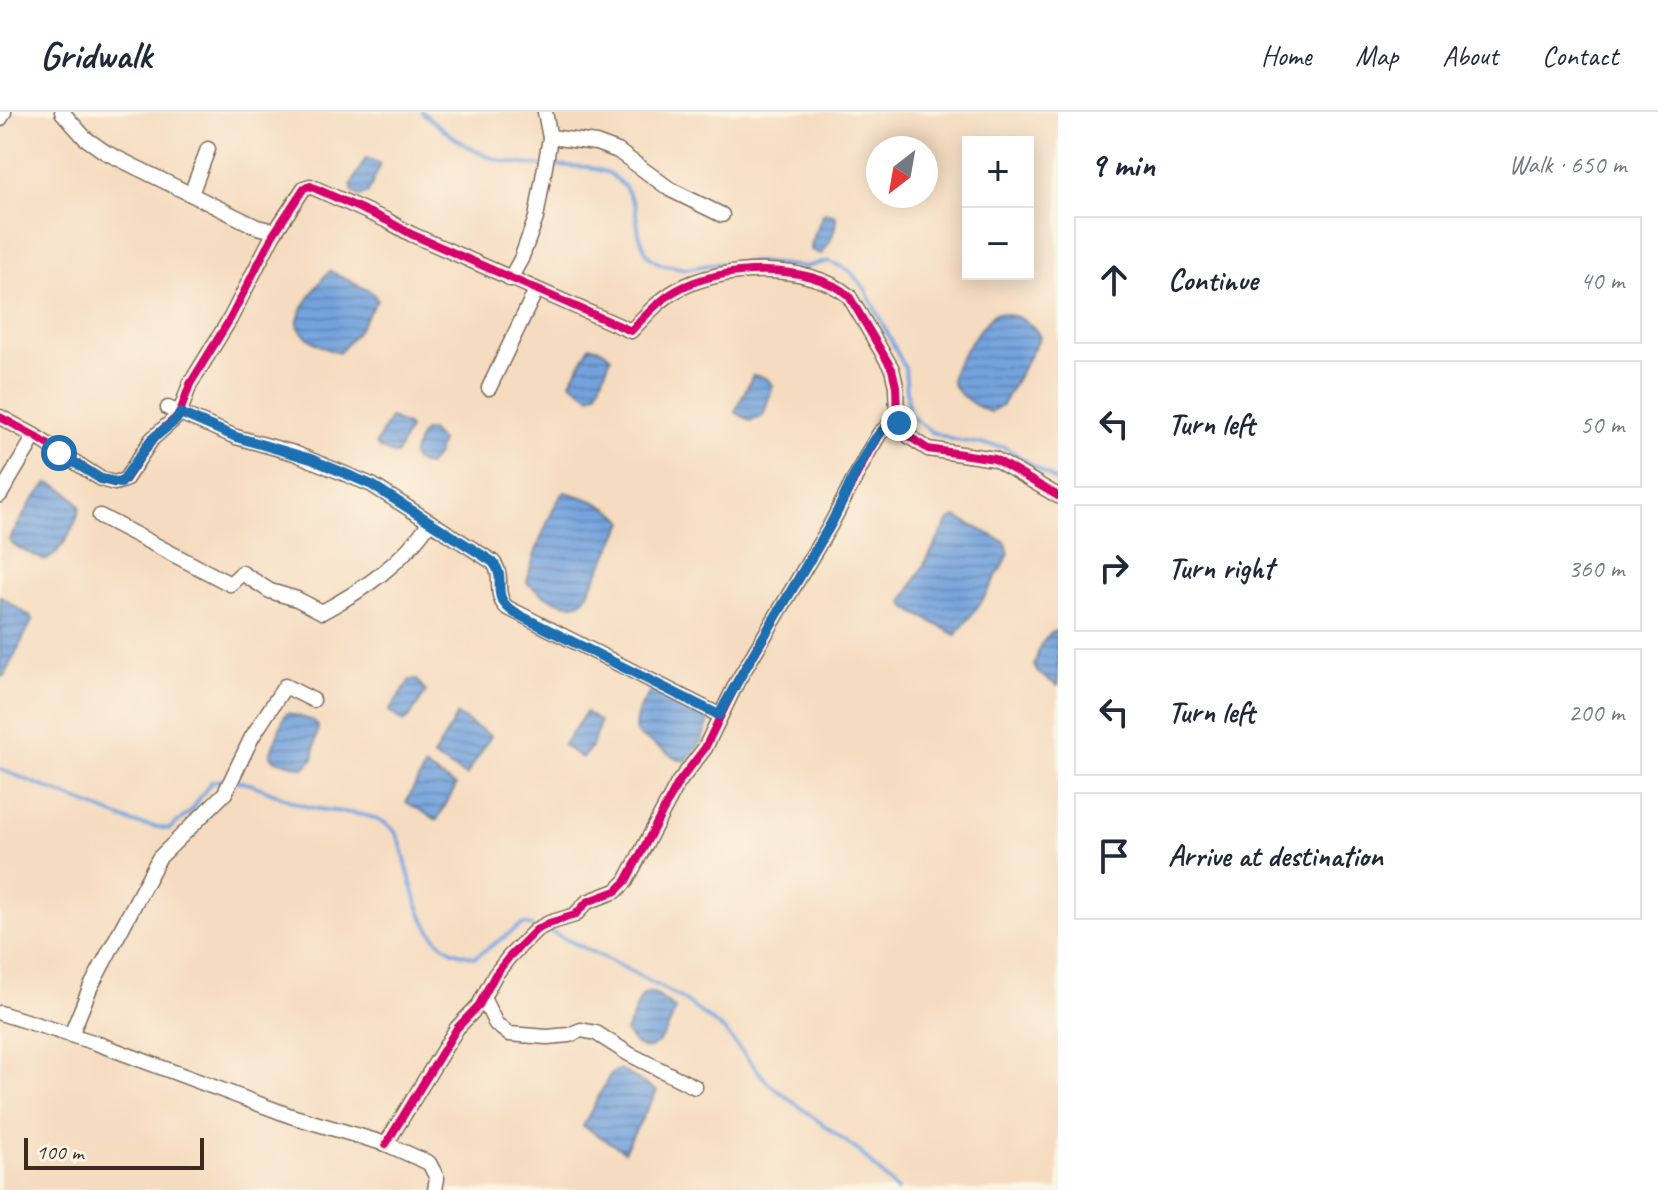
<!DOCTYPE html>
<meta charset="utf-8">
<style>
:root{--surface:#fff;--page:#f2f2f3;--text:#1f2937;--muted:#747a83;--line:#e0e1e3}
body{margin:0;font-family:Caveat,sans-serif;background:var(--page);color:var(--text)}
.controls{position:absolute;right:24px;top:24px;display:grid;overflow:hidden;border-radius:0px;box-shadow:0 4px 20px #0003}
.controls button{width:72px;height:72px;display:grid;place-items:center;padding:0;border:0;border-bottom:2px solid var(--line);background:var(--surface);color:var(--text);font:40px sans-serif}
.compass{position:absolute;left:866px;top:24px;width:72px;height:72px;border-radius:50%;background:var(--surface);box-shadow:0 4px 20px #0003;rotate:211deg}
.scale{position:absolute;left:24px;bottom:20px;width:180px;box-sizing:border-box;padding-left:8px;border:4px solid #3b2a1e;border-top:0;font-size:22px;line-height:28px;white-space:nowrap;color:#3b2a1e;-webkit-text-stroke:6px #fcf5e5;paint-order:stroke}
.stop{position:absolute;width:24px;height:24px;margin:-18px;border:6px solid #1f6fb2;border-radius:50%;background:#fff}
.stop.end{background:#1f6fb2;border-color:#fff;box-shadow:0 2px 8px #0008}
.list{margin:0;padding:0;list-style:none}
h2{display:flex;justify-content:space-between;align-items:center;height:104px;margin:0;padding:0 32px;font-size:34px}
h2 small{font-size:26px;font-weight:400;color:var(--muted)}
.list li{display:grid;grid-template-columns:52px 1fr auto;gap:24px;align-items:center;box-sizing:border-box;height:128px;margin:0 16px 16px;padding:0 16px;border:2px solid var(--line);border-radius:0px}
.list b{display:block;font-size:30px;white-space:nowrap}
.list em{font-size:26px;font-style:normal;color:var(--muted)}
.icon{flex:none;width:44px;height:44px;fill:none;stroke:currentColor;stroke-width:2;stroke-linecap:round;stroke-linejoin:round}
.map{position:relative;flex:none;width:1058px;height:1078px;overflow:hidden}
header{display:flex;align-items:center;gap:48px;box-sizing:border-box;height:112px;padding:0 40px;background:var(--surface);border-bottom:2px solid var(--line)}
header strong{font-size:38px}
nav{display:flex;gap:44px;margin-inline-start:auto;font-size:28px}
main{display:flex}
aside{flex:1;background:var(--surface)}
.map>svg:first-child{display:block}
</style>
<header>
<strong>Gridwalk</strong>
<nav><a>Home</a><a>Map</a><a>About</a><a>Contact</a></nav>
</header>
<main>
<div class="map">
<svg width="1058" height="1078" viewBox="0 0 1058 1078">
<defs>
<pattern id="water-rules" width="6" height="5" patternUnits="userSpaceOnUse" patternTransform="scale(2)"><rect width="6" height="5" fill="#73a3dd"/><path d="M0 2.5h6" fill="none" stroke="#6085b3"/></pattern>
</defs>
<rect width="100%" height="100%" fill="#fcf5e5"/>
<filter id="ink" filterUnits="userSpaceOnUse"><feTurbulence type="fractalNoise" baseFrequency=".0125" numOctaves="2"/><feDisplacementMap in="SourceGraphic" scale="16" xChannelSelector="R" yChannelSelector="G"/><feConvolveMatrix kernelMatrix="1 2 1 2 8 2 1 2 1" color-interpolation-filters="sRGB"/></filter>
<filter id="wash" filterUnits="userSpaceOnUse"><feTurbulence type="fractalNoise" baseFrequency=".006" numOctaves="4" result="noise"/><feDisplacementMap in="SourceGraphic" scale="32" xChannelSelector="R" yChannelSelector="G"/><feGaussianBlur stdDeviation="1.8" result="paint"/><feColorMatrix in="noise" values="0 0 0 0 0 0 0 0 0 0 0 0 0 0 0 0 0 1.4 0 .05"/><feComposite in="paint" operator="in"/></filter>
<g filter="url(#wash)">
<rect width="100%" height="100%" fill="#f5dbbf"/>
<!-- water -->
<g fill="url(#water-rules)" stroke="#57667e" stroke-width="2">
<path d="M 366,46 L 379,51 L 380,54 L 368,81 L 360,85 L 353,80 L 351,73 Z"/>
<path d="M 827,101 L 836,103 C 837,116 830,133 821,142 L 811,138 L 812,129 L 823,102 Z"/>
<path d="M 330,159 L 373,181 L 377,188 L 357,220 L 339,241 C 326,238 302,226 298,213 C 295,202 322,166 330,159 Z"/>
<path d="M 995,201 C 1012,201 1032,208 1040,225 L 1002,293 L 990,300 C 979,296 955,283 952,269 C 949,255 984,211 995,201 Z"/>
<path d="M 590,234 L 603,238 L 611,245 L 597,280 L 590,284 L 570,270 Z"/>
<path d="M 753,263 L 766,266 L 773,273 L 763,304 L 751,309 L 735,300 Z"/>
<path d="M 390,306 L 407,313 L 409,317 L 396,343 L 380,337 L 376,332 Z"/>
<path d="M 425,319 L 430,319 L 441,329 L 436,344 L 428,354 L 415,349 L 412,344 L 421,322 Z"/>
<path d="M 48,371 C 59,373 75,384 80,395 C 76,413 62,440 45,449 L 15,434 L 9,428 L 30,392 Z"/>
<path d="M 565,380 C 585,385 611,393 624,410 L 586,485 C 573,503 540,482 527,471 C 529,455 554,387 565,380 Z"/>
<path d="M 956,405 L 1006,431 L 1009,442 L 982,489 L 956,523 L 908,497 L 903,490 L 949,408 Z"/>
<path d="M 0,484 L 31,505 L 32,509 L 4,564 L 0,565 Z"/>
<path d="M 1052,519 L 1058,519 L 1058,574 L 1038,561 L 1034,554 L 1040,534 Z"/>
<path d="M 410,568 L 417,568 L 426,580 L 409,606 L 403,610 L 389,599 Z"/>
<path d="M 653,577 L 699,601 L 709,609 L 701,630 L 686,649 L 679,648 L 636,621 C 632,608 643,588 653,577 Z"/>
<path d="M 586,600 L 600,610 L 592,634 L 582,646 L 563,634 Z"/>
<path d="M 288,601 L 314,609 L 318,614 L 313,647 L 304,656 L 275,648 L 270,643 L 285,603 Z"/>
<path d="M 457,603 L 491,624 L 466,664 L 433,645 Z"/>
<path d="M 425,655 L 456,674 L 437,708 L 406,690 Z"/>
<path d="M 646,881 L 654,881 L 675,897 C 668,921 649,958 626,920 L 641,885 Z"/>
<path d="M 620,957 L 657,979 L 624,1039 L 583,1014 L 610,963 Z"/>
</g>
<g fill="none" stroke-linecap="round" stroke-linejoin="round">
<!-- stream -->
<g stroke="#73a3dd" stroke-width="4">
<path d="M 422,0 C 462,33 485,53 540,53"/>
<path d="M 549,53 L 588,55 L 609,61 L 625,75 L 635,94 L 639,122 L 647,143 L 660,152 L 686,157 L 713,152 L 757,150 L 805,155 L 829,149 L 850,159 L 865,177 L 905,256 L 909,303 L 932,320 L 954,328 L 1005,335 L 1058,370"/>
<path d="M 0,657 L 134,711 L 169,717 L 190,700 L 211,670 C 248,661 276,687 309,695 C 336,702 377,697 395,720 C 402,729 404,744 407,755 C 414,783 423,823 451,838 C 458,842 468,843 475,845 L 523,812 L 532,814"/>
<path d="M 545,817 L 621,854 L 681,886 L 724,918 L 768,971 L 860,1040 L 897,1078"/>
</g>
</g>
</g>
<g filter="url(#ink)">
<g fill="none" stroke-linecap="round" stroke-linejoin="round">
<!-- minor casing -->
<g stroke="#7c6856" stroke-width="17">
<g id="minor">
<path d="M 62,0 L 85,26 L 105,40 L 257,115 L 275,119"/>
<path d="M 0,7 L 4,0"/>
<path d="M 550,25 L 596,31 L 618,39 L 671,78 L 722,103"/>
<path d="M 191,82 L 208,37"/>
<path d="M 510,167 L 521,147 L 536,106 L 550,26 L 545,0"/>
<path d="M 489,276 L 536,178"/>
<path d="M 168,296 L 236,325 L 294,341 L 372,373 L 493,450 C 505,465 493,480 506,495 L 719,603"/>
<path d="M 0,305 L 35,324 L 101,367 L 114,371 L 125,368 L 152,327 L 179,303 L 190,272 L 230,207 L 273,123 L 304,76 L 310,74 L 388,109 L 411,122 L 631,219 C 645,204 659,188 677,178 C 721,153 809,150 849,184 L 892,257 L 896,274 L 897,304 L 899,311 L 910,325 L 928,337 L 995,347 L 1058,384"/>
<path d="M 0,383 L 35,324"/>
<path d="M 100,404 L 230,472 L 242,461 L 270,479 L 297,487 L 322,500 C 365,477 402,451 430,410"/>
<path d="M 483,886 L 496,912 L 509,922 L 547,925 L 569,923 L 581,918 L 596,921 L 629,942 L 695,975"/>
<path d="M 0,901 L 96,931 L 291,1004 L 386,1032 L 429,1051 L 437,1066 L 435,1078"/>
<path d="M 71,923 L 90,876 L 159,746 L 225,681 L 252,625 L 285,574 L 313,588"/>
<path d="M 386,1032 L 457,916 L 479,893 L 495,863 L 509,845 L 536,818 L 549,811 L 575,803 L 587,790 L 616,779 L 626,769 L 678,671 L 705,636 L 737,570 L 830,414 L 869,339 L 880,321 L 897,306"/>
</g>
</g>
<!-- minor -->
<use href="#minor" stroke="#fff" stroke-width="14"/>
<!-- cycleway casing -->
<g stroke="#fcf5e5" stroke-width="13">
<g id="cycleway">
<path d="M 0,305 L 35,324 L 101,367 L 114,371 L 125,368 L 152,327 L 179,303 L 190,272 L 230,207 L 273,123 L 304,76 L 310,74 L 388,109 L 411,122 L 631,219 C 645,204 659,188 677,178 C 721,153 809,150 849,184 L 892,257 L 896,274 L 897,304 L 899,311 L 910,325 L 928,337 L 995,347 L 1058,384"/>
<path d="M 386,1032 L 457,916 L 479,893 L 495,863 L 509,845 L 536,818 L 549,811 L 575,803 L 587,790 L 616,779 L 626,769 L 678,671 L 705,636 L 737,570 L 830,414 L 869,339 L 880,321 L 897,306"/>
</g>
</g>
<!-- cycleway -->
<use href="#cycleway" stroke="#d6006c" stroke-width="8"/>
</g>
</g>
<g fill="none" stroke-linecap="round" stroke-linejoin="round" filter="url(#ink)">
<!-- route -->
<path stroke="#1f6fb2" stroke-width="10" d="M 59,341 L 101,367 L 121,371 L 152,327 L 176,308 L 180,301 L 236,325 L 311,347 L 372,373 L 493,450 C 509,470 487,482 515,501 L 719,603 C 753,539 793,478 829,415 C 848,383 864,326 897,306 L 899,311"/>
</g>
</svg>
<div class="controls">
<button>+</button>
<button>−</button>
</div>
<svg class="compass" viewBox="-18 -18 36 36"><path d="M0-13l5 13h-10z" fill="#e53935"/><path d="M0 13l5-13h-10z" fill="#747a83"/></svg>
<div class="scale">100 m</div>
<div class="stop" style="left:59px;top:341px"></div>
<div class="stop end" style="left:899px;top:311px"></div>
</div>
<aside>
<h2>9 min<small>Walk · 650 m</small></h2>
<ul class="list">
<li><svg class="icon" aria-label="ahead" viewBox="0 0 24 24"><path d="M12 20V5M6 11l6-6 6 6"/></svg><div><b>Continue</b></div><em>40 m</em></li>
<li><svg class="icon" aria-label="left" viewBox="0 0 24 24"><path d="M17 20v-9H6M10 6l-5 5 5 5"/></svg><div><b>Turn left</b></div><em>50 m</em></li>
<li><svg class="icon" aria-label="right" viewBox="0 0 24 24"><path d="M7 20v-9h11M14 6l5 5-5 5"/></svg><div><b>Turn right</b></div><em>360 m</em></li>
<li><svg class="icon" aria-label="left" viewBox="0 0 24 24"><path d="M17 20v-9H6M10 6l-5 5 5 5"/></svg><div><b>Turn left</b></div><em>200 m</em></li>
<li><svg class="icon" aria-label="arrive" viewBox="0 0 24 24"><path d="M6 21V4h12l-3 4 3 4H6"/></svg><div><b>Arrive at destination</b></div></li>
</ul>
</aside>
</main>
